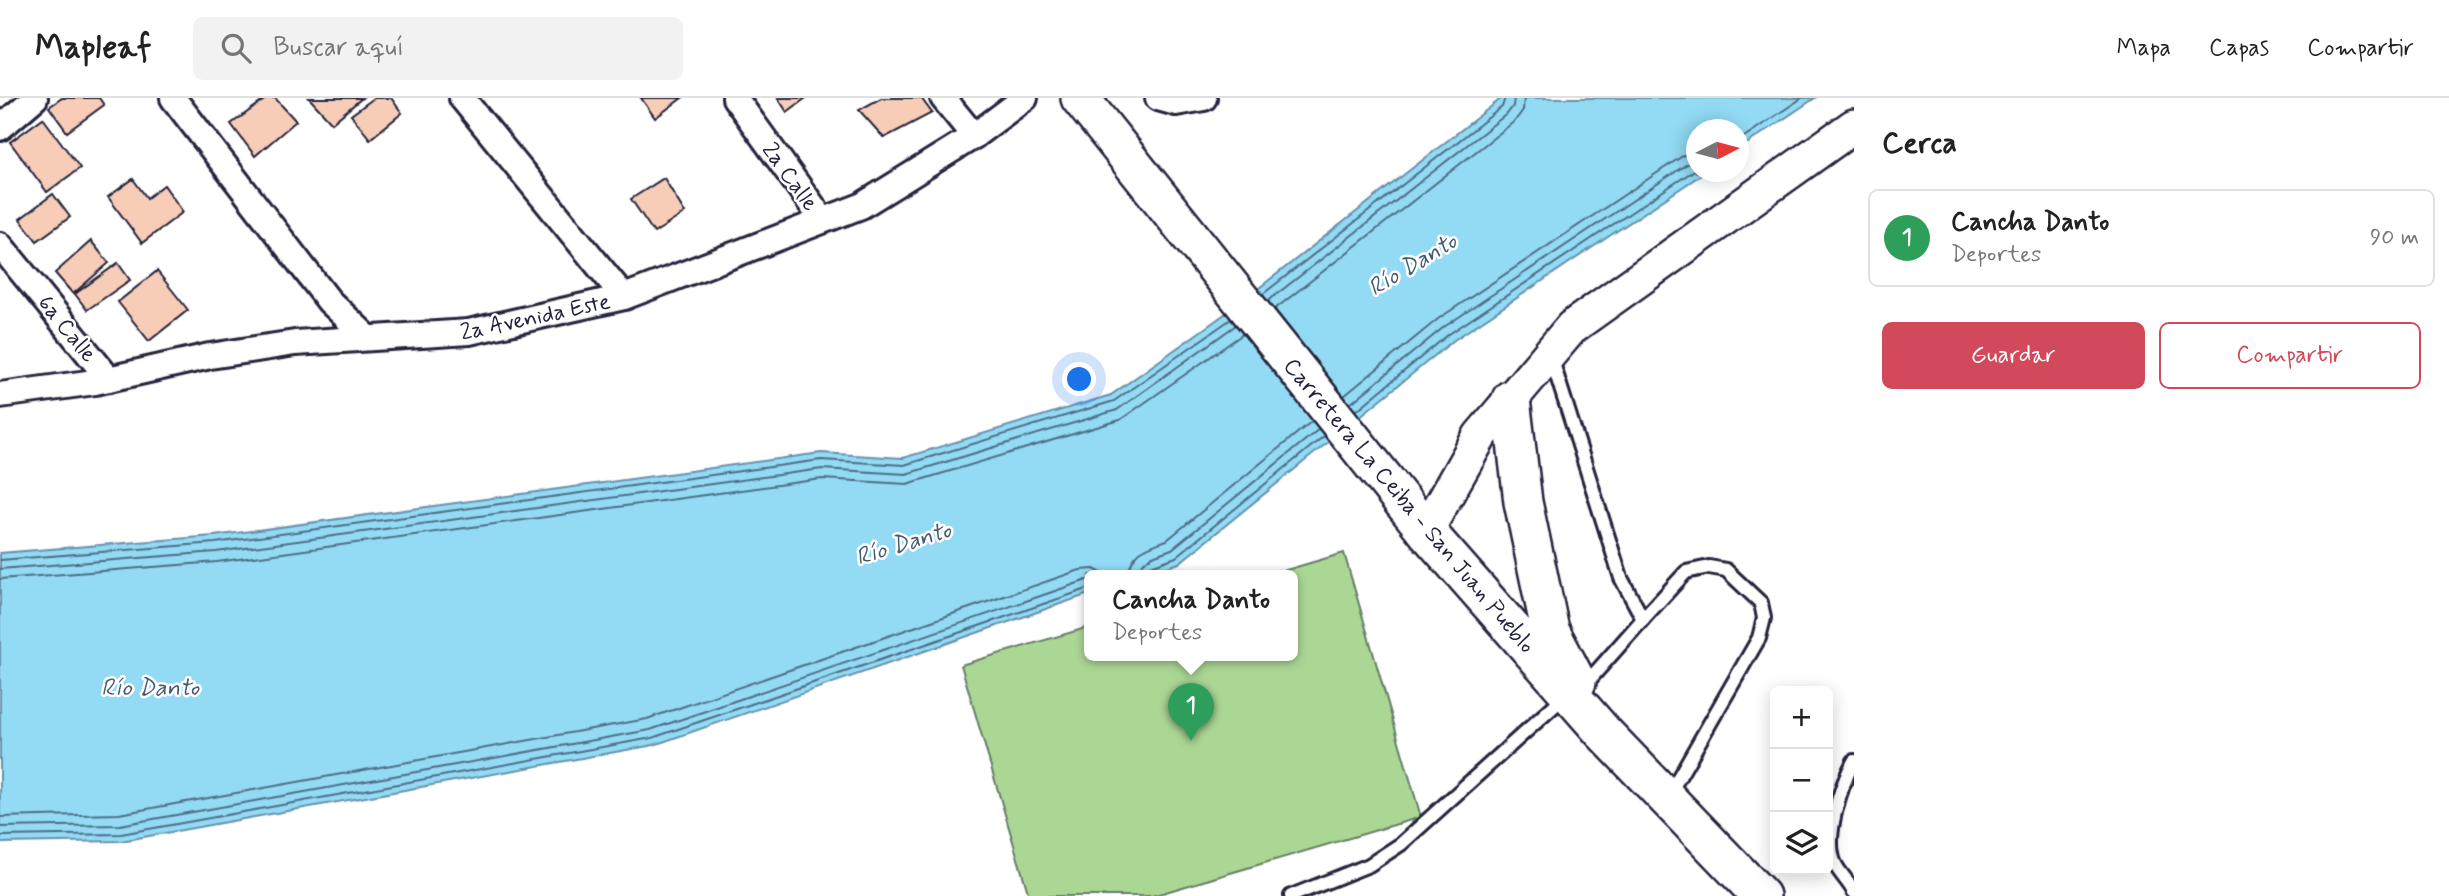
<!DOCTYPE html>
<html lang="es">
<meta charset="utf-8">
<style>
:root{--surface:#fff;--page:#f2f2f2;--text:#222;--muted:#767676;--line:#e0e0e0;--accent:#d1495b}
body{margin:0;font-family:Mynerve,sans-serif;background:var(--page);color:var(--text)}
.controls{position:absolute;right:21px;bottom:21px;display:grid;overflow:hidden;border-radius:10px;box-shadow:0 4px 18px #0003}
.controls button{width:63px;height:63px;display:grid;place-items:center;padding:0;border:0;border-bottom:2px solid var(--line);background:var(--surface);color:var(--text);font:35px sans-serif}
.compass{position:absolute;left:1686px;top:21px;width:63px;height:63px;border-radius:50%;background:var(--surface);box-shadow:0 4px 18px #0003;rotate:84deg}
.you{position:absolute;left:1080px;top:282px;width:24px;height:24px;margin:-18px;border:5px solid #fff;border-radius:50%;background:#1a73e8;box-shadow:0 0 0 10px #1a73e833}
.badge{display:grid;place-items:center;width:46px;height:46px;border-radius:50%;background:var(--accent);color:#fff;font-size:23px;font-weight:700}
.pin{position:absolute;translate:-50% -58px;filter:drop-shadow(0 2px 4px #0008)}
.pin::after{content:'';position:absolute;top:37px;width:24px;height:21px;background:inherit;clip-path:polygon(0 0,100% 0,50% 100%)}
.popup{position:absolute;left:1084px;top:472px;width:214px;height:91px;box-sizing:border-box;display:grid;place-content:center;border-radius:10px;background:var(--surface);filter:drop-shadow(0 2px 5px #0005);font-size:23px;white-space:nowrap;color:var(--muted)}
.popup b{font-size:26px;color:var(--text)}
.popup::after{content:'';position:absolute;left:50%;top:100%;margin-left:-14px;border:14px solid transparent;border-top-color:var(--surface)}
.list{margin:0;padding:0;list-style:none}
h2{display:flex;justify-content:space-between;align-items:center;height:91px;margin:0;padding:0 28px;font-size:30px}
h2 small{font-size:23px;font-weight:400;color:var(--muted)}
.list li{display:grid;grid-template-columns:46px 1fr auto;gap:21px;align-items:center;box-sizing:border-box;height:98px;margin:0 14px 14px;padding:0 14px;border:2px solid var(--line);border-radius:10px}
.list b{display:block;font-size:26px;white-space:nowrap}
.list p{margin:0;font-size:23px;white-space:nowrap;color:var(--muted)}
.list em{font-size:23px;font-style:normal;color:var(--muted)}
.actions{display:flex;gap:14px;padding:21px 28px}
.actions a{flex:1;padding:16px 0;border:2px solid var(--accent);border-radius:10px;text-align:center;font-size:24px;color:var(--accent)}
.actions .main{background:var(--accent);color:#fff}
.icon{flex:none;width:38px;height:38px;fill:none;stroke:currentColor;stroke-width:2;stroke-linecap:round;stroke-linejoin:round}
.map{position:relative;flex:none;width:1854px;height:798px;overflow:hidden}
header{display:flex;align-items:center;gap:42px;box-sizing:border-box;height:98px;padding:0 35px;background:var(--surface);border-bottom:2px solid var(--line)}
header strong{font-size:33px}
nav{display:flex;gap:38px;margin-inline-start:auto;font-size:24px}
.search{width:490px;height:63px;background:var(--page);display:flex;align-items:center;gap:18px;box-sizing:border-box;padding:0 24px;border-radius:10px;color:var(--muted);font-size:26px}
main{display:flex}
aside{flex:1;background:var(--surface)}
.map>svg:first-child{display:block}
</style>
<header>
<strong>Mapleaf</strong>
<div class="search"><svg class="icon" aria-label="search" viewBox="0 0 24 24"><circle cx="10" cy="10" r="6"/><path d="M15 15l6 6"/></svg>Buscar aquí</div>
<nav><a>Mapa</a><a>Capas</a><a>Compartir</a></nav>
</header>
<main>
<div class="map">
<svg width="1854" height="798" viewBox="0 0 1854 798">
<rect width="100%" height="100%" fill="#fff"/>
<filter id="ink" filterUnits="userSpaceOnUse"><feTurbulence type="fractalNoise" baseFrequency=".0143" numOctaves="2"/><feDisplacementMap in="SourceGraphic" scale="14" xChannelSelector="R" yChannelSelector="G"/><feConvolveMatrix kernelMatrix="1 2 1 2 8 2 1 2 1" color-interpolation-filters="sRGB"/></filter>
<g filter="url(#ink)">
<!-- green -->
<path fill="#abd795" stroke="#667c68" stroke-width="2" d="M 1344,455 L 1421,719 L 1152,798 L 1029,798 L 961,567 L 1089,529 L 1090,557 L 1292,557 L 1292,477 L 1269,477 Z"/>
<!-- water -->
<path fill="#93dbf5" stroke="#6691ab" stroke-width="2" d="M 1502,0 L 1815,0 L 1739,51 L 1738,32 L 1696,32 L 1696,74 L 1705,74 L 1454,242 L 1179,465 L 1146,477 L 1090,477 L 1089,496 L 654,647 L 121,743 L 0,745 L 0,455 L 214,438 L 821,355 L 903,360 L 1111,297 L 1236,208 Z"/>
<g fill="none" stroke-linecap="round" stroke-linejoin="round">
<!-- shore -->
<g stroke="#4f6c85" stroke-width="2">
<path d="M 1738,43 L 1802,0"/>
<path d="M 1263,196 L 1502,9 L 1505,0"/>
<path d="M 1268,203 L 1508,15 L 1513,8 L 1514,0"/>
<path d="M 1275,211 L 1515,23 L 1523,12 L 1524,0"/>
<path d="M 1344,298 L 1438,221 L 1696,49"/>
<path d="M 1350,306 L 1444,229 L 1696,60"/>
<path d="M 1356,313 L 1449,236 L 1696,71"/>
<path d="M 0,462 L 215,445 L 821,362 L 904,367 L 1114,303 L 1231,221"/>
<path d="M 0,471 L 216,454 L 822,371 L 906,376 L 1117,312 L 1236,227"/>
<path d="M 1129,477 C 1130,453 1148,449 1167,442 L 1312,323"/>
<path d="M 1139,477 C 1141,458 1157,457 1172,451 L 1319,331"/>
<path d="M 1148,477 L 1151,468 L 1176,459 L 1324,338"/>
<path d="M 0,481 L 217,464 L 822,381 L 907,386 L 1120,322 L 1243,236"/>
<path d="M 0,719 L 119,716 L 647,621 L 1080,472 L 1094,471 L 1105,477"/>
<path d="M 0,729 L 120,727 L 650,632 L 1090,481"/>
<path d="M 0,738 L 121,736 L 652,640 L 1090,490"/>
</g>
</g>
<!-- building -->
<g fill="#f8cdb8" stroke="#22223b" stroke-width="2">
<path d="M 62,0 L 99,0 L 104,7 L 67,34 L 49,9 Z"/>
<path d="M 267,0 L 275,0 L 296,23 L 255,58 L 231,26 Z"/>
<path d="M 309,0 L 362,0 L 332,25 Z"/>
<path d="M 374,0 L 391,0 L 402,15 L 370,41 L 351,17 Z"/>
<path d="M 641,0 L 682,0 L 655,20 Z"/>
<path d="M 778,0 L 806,0 L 787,14 Z"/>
<path d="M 881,0 L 921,0 L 932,15 L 884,40 L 859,12 Z"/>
<path d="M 43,20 L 80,70 L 47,94 L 10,44 Z"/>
<path d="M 664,80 L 685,115 L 654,135 L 631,101 Z"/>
<path d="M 133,81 L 147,100 L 164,87 L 183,114 L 142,145 L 108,99 Z"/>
<path d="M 53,96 L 70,119 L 37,143 L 20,121 Z"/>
<path d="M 91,143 L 109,165 L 73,196 L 55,175 Z"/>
<path d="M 118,165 L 130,182 L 87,212 L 75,196 Z"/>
<path d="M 157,173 L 188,212 L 149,243 L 118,204 Z"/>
</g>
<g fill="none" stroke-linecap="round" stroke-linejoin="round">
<!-- lane casing -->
<g stroke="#22223b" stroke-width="18">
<g id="lane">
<path d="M 1551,259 L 1621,480 L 1643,521 L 1582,590"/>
<path d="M 1643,521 L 1686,474 L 1709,469 L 1726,472 L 1761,505 L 1764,520 L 1759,540 L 1668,698"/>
<path d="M 1854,663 C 1841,687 1823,740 1835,766 C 1840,776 1849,784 1854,794"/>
<path d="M 1291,798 L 1369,767 L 1401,746 L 1565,598"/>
</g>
</g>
<!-- street casing -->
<g stroke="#22223b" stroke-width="30">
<g id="street">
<path d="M 173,0 L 329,203 L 368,240"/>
<path d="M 462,0 L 624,199"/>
<path d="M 735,0 L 822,121"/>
<path d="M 943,0 L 974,38"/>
<path d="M 1158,0 L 1176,5 L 1204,0"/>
<path d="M 0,30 L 35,0"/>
<path d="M 0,147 L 109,281"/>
<path d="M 0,297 L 95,284 L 210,258 L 295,245 L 469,234 L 624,199 L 861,108 L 974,38 L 1025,0"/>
</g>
</g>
<!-- secondary casing -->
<g stroke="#22223b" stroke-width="38">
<path id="secondary" d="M 1426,433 L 1480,338 L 1572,229 L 1854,28"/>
</g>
<!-- primary casing -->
<g stroke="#22223b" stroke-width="42">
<g id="primary">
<path d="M 1080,0 L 1426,433 L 1603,634 L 1761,798"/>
<path d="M 1511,301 L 1523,404 L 1550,532 L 1577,584"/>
</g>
</g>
<!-- lane -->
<use href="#lane" stroke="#fff" stroke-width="12"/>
<!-- street -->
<use href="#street" stroke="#fff" stroke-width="24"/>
<!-- secondary -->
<use href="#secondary" stroke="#fff" stroke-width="33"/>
<!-- primary -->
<use href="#primary" stroke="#fff" stroke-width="37"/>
</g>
</g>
<g text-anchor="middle" stroke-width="5" stroke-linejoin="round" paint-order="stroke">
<!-- street labels -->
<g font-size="23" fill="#22223b" stroke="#fff">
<text transform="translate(791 78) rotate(54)" y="8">2a Calle</text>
<text transform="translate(535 218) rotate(-12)" y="8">2a Avenida Este</text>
<text transform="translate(68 230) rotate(51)" y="8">6a Calle</text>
<text transform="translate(1410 407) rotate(50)" y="8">Carretera La Ceiba - San Juan Pueblo</text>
</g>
<!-- water labels -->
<g font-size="24" font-style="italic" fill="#445a73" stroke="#fff">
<text transform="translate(1412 166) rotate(-31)" y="8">Río Danto</text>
<text transform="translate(903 445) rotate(-17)" y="8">Río Danto</text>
<text x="150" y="597">Río Danto</text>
</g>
</g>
</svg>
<div class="controls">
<button>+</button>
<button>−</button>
<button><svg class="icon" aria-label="layers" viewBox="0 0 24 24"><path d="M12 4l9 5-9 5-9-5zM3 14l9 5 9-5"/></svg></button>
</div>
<svg class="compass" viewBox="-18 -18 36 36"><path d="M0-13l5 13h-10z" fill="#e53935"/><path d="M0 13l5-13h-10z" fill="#767676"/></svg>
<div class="you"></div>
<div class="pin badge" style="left:1191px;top:643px;background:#2e9e5b">1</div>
<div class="popup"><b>Cancha Danto</b>Deportes</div>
</div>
<aside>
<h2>Cerca<small></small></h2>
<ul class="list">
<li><span class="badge" style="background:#2e9e5b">1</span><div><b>Cancha Danto</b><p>Deportes</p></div><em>90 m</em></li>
</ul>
<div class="actions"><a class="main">Guardar</a><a>Compartir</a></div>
</aside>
</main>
